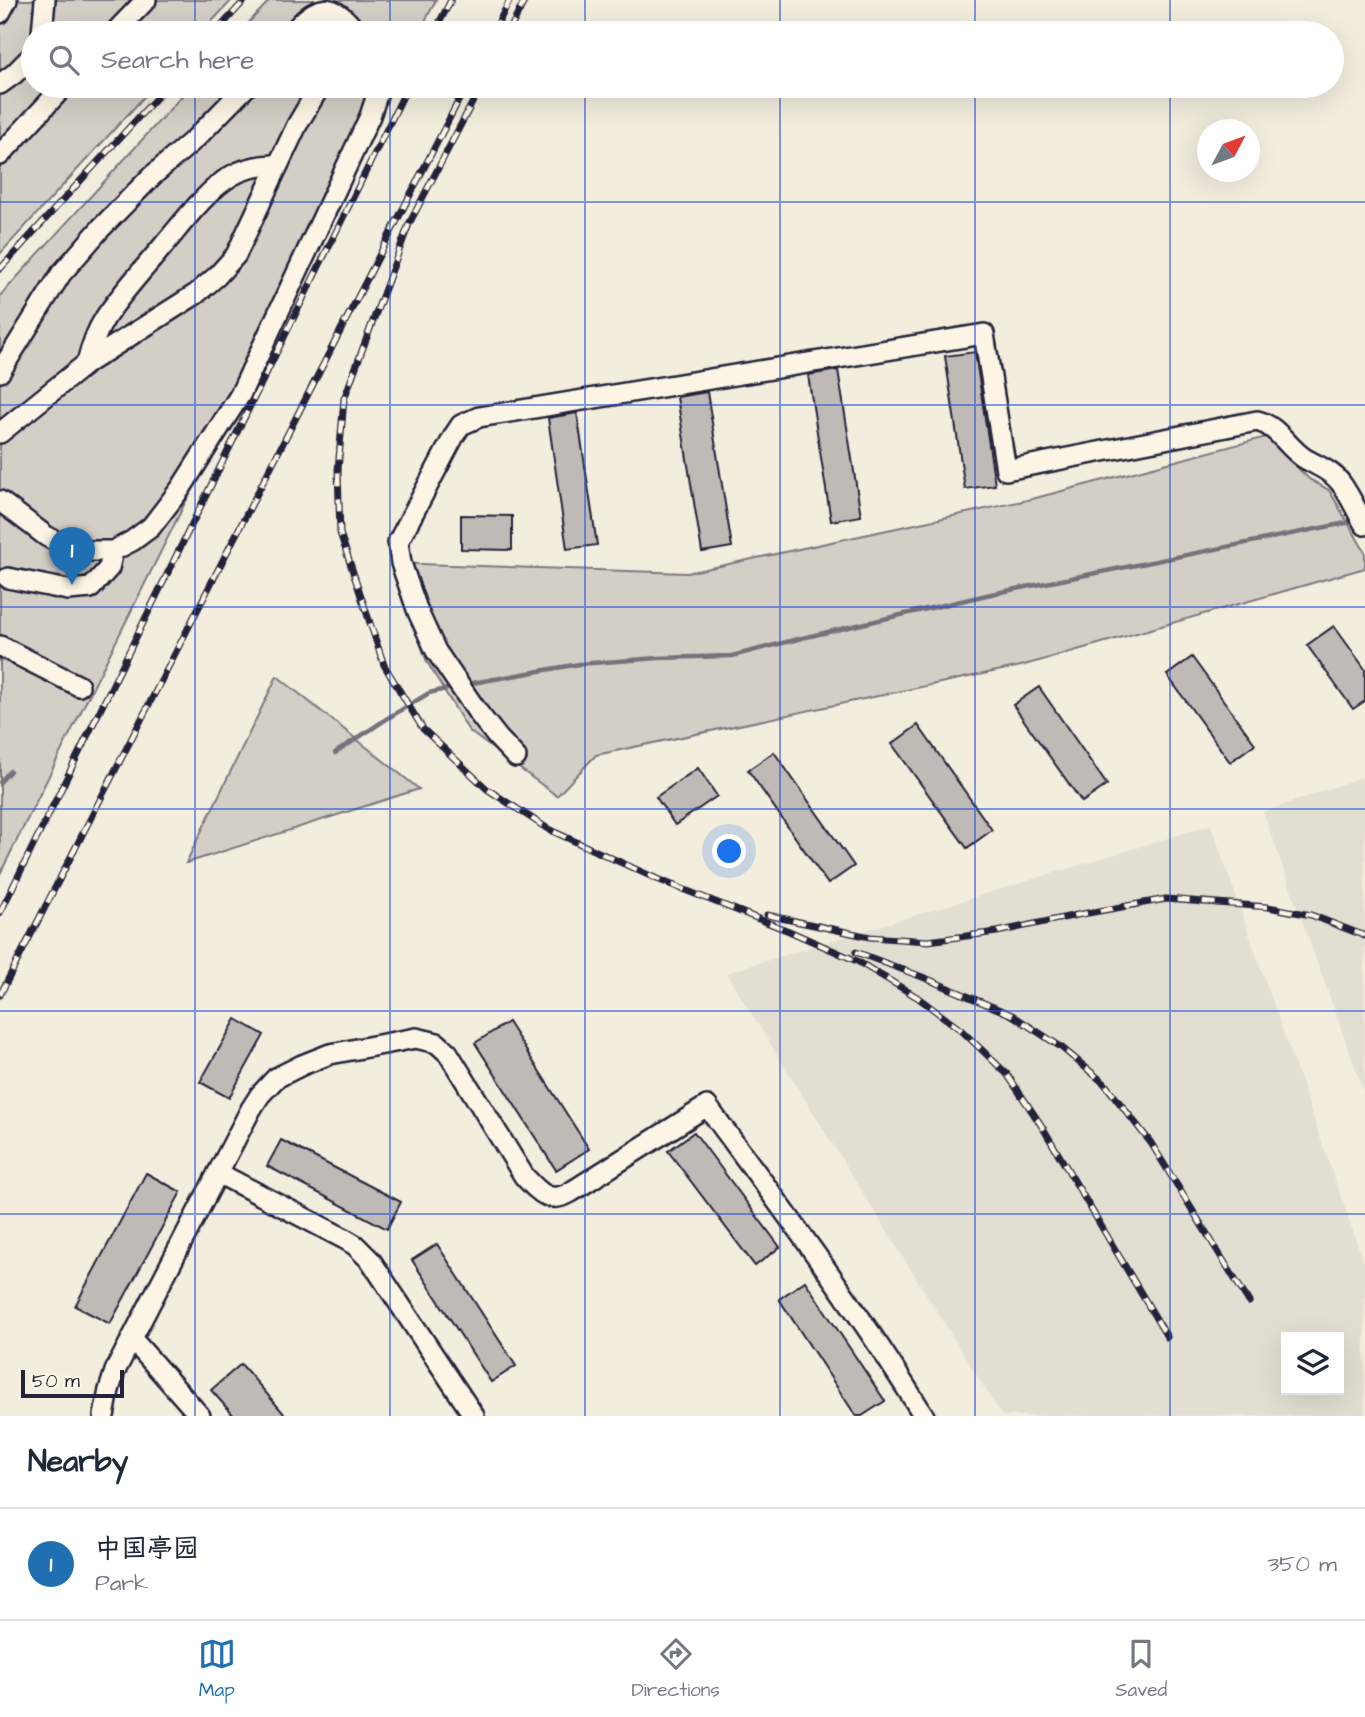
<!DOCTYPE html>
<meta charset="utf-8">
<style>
:root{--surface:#fff;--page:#f2f2f3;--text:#1f2937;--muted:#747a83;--line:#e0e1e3;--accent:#1f6fb2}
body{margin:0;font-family:"Architects Daughter","LXGW WenKai TC",sans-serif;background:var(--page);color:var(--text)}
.controls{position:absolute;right:21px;bottom:21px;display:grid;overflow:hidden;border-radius:0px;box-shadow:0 7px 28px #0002}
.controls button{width:63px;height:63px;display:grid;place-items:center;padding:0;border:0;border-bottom:2px solid var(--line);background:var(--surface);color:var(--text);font:35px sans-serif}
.compass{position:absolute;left:1197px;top:119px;width:63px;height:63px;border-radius:50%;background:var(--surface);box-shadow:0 7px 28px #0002;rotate:49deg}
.scale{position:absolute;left:21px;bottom:18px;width:103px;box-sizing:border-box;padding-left:7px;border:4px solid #22223b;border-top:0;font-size:19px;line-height:24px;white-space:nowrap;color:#22223b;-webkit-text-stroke:5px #fcf5e5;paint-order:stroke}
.you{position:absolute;left:730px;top:852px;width:24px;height:24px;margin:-18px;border:5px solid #fff;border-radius:50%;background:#1a73e8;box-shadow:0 0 0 10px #1a73e833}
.badge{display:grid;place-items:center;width:46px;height:46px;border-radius:50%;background:var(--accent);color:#fff;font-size:23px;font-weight:700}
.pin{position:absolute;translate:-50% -58px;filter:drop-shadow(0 2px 4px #0008)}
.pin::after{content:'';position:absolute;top:37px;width:24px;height:21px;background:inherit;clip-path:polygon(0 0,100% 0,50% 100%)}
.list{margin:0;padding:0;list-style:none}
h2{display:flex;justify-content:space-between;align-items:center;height:91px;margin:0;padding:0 28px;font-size:30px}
h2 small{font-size:23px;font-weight:400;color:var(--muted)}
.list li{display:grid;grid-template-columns:46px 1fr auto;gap:21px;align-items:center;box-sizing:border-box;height:112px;padding:0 28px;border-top:2px solid var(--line)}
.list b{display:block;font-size:26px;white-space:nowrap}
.list p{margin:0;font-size:23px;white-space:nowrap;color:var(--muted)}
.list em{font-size:23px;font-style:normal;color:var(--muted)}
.icon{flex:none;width:38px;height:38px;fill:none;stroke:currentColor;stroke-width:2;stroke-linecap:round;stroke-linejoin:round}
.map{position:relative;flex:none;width:1365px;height:1416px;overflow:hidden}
.search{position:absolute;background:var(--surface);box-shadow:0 7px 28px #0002;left:21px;right:21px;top:21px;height:77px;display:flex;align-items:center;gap:18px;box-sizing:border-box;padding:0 24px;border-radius:38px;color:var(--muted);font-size:26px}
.sheet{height:203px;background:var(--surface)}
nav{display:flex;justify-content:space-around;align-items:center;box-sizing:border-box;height:98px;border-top:2px solid var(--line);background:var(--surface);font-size:19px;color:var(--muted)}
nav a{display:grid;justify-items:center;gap:4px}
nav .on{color:var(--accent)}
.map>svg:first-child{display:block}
</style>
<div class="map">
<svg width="1365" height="1416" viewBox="0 0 1365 1416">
<rect width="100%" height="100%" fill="#f3edde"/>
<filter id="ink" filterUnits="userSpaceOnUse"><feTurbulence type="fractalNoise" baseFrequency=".0143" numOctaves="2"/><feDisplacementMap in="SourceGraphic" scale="14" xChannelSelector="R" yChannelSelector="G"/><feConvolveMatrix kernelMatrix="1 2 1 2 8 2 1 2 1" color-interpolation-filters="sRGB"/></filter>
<g filter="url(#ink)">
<!-- built -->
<g fill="#e3ded2" fill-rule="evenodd">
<path d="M 1365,776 L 1365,1095 L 1263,812 Z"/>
<path d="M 1211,825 L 1365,1266 L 1365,1416 L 1002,1416 L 726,973 ZM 1286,1337 L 1339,1337 L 1339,1390 L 1286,1390 Z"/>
</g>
<!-- green -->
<g fill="#d4cfc6" stroke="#7b7880" stroke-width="2">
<path d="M 0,0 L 232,0 L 201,33 L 33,33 L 33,86 L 154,86 L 0,254 Z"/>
<path d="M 270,0 L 436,0 L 419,33 L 239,33 Z"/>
<path d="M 191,86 L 393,86 L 0,874 L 0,296 Z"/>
<path d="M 1266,437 L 1309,479 L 1329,490 L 1365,552 L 1365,568 L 1021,666 L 596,755 L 557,796 L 469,731 L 427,662 L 392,563 L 687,573 L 1032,499 Z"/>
<path d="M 277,676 L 419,789 L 186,863 Z"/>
</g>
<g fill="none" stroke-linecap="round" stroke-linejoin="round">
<!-- stream -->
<g stroke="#75727b" stroke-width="4.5">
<path d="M 467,684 L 579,664 L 658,658 L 732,656 L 802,638 L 991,594 L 1356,521"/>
<path d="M 335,753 L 388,718 L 429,693 L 455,687"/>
<path d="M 0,782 L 10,771"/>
</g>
</g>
<!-- building -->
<g fill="#bfbab6" stroke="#22223b" stroke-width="2">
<path d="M 975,352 L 995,485 L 965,489 L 945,356 Z"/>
<path d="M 838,370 L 861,516 L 831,521 L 808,375 Z"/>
<path d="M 707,392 L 732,547 L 702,552 L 677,397 Z"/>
<path d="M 577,413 L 597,545 L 567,549 L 548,418 Z"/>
<path d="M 461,515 L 512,516 L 512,550 L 461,549 Z"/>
<path d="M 1334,626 L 1365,669 L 1365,701 L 1353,709 L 1307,645 Z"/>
<path d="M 1192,657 L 1255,744 L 1230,762 L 1167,675 Z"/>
<path d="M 1039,687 L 1107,785 L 1082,802 L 1013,705 Z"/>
<path d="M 918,725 L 992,830 L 967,848 L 892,744 Z"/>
<path d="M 774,752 L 854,866 L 828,884 L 748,770 Z"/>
<path d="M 698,768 L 717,796 L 675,825 L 656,797 Z"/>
<path d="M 236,1019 L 264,1035 L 229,1098 L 200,1082 Z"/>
<path d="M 508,1022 L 589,1149 L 556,1170 L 475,1043 Z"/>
<path d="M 694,1132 L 780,1247 L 755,1266 L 668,1151 Z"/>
<path d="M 281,1140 L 401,1202 L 387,1229 L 267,1166 Z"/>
<path d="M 146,1173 L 181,1192 L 110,1324 L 75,1306 Z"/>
<path d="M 437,1244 L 516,1366 L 491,1382 L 412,1260 Z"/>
<path d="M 805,1281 L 885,1401 L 862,1416 L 856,1416 L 779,1299 Z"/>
<path d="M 241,1364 L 286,1416 L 234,1416 L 211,1390 Z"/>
</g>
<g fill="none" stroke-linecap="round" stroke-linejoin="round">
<!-- minor casing -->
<g stroke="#22223b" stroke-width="24">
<g id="minor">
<path d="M 0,13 L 7,0"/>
<path d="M 42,33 L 45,0"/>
<path d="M 114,33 L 146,0"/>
<path d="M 292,33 C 318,3 332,0 357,33"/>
<path d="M 0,84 L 14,74 L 33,55"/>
<path d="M 0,155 L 64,86"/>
<path d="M 87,363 C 91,347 96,332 105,318 C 122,292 144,269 163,246 C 181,225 207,190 231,176 C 246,167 261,165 278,165"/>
<path d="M 0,372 L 61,274 L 101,228 L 152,176 L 196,138 L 247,86"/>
<path d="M 0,433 L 87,363 L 196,294 L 217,276 L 236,255 L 297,125 L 320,86"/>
<path d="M 0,501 L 46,536 L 61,544 L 83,551 L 113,551 L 132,541 L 151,527 L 181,488 L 240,395 L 370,116 L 380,86"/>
<path d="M 8,578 L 68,590 L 91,588 L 109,568 L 113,551"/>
<path d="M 0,646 L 79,686"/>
<path d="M 516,757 L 498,738 L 479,714 L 436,651 L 418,612 L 401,563 L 398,542 L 455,434 L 461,425 L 479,417 L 984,334 L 1006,470 L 1257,421 C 1278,426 1287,447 1304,458 C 1317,466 1331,470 1340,482 C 1350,495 1357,512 1365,525"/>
<path d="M 218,1173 L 345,1239 L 355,1245 L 371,1261 L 474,1416"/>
<path d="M 132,1339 L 200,1416"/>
<path d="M 104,1416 L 109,1390 L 115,1371 L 251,1109 L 260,1095 L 276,1078 L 302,1065 L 330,1054 L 416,1038 L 437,1043 L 448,1053 L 524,1176 C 539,1192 549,1205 571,1192 L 707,1106 C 782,1208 858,1309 924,1416"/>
</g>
</g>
<!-- minor -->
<use href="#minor" stroke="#fcf5e5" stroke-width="19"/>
<!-- rail casing -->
<g stroke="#22223b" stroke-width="7">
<g id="rail">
<path d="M 215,33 L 245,0"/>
<path d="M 434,33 L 451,0"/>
<path d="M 493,33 L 510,0"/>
<path d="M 508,33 L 525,0"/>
<path d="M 481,86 L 409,224 L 344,399 L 338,470 L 340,533 L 384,665 L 423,729 L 487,789 L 548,829 L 657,879 L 789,931 L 857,961 L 917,997 L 961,1030 L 1007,1074 L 1043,1128 L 1167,1337"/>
<path d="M 0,269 L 167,86"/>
<path d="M 0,913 L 408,86"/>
<path d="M 767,915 L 870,937 L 928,941 L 997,932 L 1077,915 L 1166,899 L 1268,907 L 1311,915 L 1365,936"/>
<path d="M 856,952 L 925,978 L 1012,1015 L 1061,1047 L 1104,1083 L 1151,1143 L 1249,1302"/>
<path d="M 0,995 L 466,86"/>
</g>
</g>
<!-- rail -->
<use href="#rail" stroke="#fcf5e5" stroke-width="4.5" stroke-dasharray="13" stroke-linecap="butt"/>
</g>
</g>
<!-- grid -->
<path fill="none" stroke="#1d4ed8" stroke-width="2" stroke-opacity="0.55" d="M 195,0 L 195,33M 390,0 L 390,33M 585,0 L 585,33M 780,0 L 780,33M 975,0 L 975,33M 1170,0 L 1170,33M 195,86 L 195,1416M 390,86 L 390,1416M 585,86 L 585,1416M 780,86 L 780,1416M 975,86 L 975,1416M 1170,86 L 1170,1416M 0,202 L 1365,202M 0,405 L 1365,405M 0,607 L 1365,607M 0,809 L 1365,809M 0,1011 L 1365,1011M 0,1214 L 1365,1214"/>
</svg>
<div class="controls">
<button><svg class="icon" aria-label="layers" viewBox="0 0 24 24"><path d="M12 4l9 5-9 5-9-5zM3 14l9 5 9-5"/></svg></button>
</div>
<svg class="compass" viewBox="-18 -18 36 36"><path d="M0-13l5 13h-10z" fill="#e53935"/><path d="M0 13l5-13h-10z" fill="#747a83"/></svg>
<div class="scale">50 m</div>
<div class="you"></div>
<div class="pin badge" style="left:72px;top:585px">1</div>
<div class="search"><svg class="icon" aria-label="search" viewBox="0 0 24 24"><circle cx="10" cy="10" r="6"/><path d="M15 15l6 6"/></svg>Search here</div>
</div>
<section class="sheet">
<h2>Nearby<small></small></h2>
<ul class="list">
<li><span class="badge">1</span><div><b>中国亭园</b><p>Park</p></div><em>350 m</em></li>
</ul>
</section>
<nav>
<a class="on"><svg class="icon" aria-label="map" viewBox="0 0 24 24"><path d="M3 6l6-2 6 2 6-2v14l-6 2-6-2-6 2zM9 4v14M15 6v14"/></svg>Map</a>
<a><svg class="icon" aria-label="directions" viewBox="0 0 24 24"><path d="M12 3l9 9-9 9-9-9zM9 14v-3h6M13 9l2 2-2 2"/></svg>Directions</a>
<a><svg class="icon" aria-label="saved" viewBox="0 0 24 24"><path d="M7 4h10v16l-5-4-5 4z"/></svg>Saved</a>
</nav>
